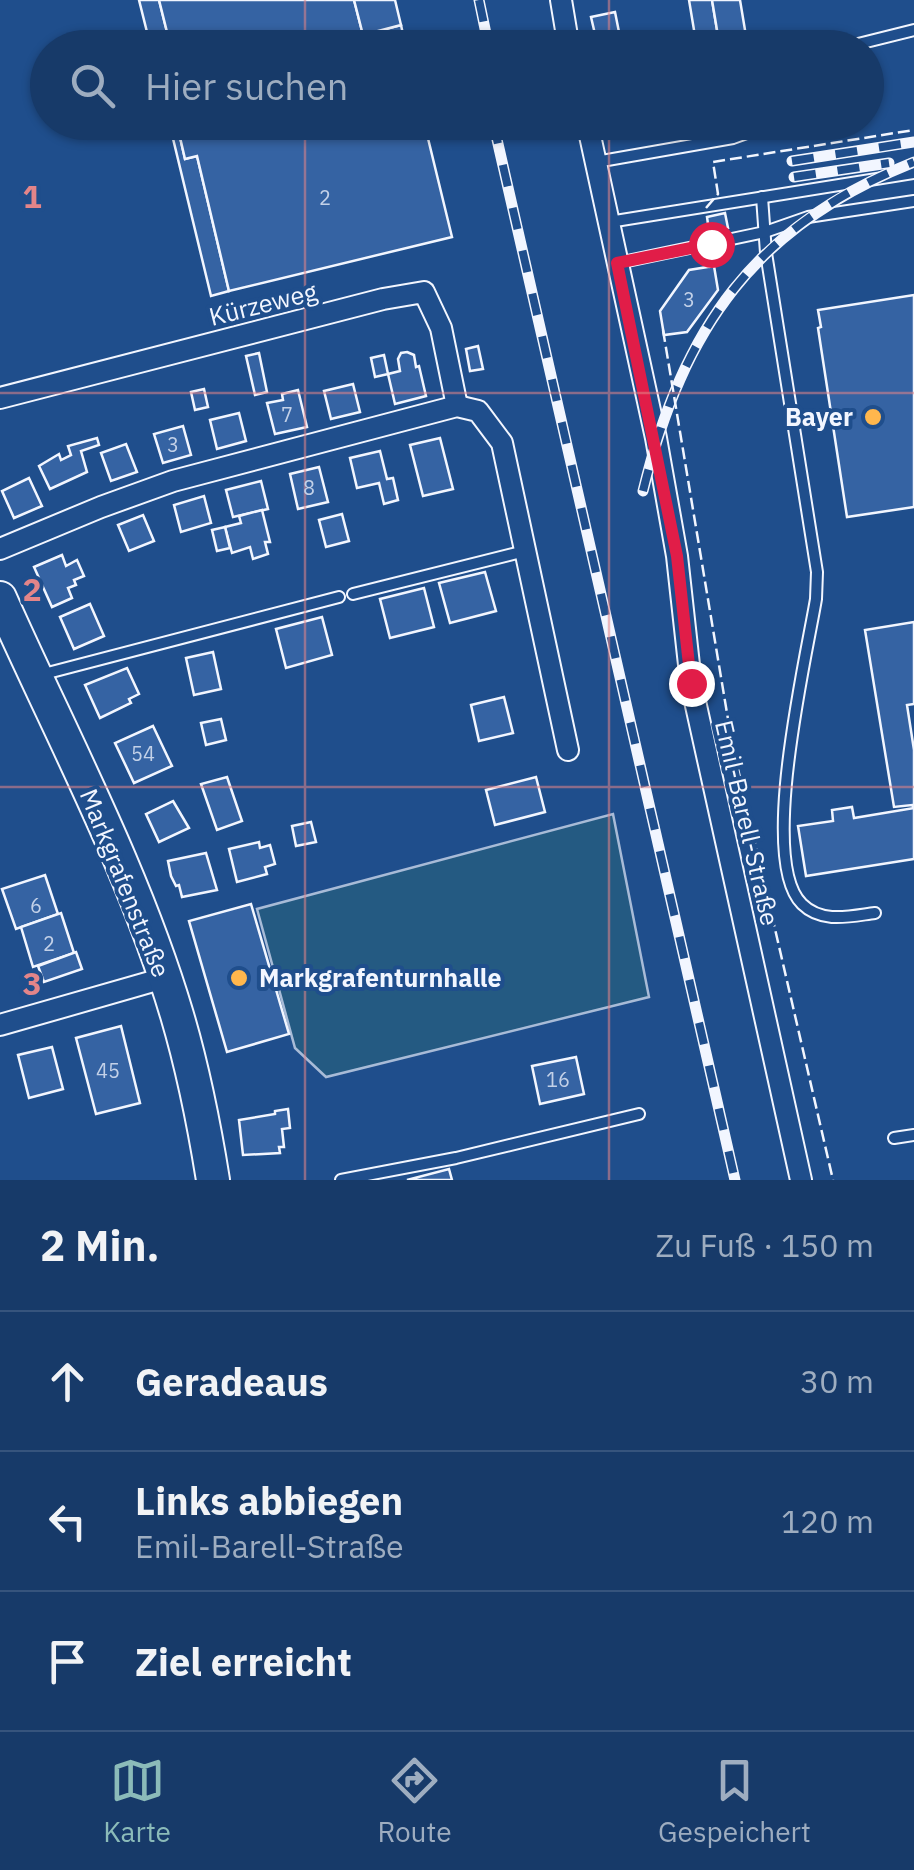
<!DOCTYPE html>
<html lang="de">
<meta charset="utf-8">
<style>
:root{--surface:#173a69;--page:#20416f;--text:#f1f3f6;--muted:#9eadc0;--line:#36547d;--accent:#8bbbb9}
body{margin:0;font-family:"IBM Plex Sans",sans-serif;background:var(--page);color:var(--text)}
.stop{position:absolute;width:30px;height:30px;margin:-22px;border:8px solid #e11d48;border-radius:50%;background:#fff}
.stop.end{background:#e11d48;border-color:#fff;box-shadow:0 2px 10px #0008}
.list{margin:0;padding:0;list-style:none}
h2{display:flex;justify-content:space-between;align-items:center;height:130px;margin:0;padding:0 40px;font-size:42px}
h2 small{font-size:32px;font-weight:400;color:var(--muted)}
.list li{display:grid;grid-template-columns:65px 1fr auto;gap:30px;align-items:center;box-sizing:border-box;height:140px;padding:0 40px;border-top:2px solid var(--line)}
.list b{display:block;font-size:38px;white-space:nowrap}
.list p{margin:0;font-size:32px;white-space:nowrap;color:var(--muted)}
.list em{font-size:32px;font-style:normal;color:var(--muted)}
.icon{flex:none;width:55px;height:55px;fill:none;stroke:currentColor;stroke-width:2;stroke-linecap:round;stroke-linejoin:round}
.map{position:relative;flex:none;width:914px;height:1180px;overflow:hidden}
.search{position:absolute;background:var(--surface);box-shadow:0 2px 8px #0004;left:30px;right:30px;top:30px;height:110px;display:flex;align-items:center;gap:25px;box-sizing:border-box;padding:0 35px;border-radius:55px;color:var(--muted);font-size:38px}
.sheet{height:550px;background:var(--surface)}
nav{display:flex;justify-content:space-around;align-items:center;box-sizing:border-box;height:140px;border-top:2px solid var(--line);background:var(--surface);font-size:28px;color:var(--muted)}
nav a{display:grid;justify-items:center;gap:5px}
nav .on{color:var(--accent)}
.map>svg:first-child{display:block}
</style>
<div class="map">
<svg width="914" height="1180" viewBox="0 0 914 1180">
<rect width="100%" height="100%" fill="#1f4e8c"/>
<!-- green -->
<path fill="#245a82" stroke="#a8bbd7" stroke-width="2.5" d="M 613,814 L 649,997 L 326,1077 L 295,1048 L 257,909 Z"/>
<!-- building -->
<g fill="#3563a3" stroke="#f2f6ff" stroke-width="2.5">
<path d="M 139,0 L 159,0 L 171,48 L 151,48 Z"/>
<path d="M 159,0 L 354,0 L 363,35 L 401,25 L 406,48 L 171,48 Z"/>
<path d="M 354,0 L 395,0 L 401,25 L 363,35 Z"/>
<path d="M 689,0 L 712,0 L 720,48 L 697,48 Z"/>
<path d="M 712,0 L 740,0 L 748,48 L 720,48 Z"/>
<path d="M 615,12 L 621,42 L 598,47 L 591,17 Z"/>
<path d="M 169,122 L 189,122 L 191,130 L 179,133 L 185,159 L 197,156 L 229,291 L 211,296 Z"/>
<path d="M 189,122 L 424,122 L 452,237 L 229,291 L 197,156 L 185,159 L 179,133 L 191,130 Z"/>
<path d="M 725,213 L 728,228 L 709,231 L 707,217 Z"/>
<path d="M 714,266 L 718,290 L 687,332 L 664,335 L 660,311 L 689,270 Z"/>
<path d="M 914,295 L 914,507 L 847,517 L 818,328 L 821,327 L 818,310 Z"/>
<path d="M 478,346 L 483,369 L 470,371 L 466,349 Z"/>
<path d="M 407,352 L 414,355 L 416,367 L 419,366 L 426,396 L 395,404 L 388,374 L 400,371 L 398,359 L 401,353 Z"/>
<path d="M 259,353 L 267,392 L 255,395 L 246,356 Z"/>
<path d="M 384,355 L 388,374 L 375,377 L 371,358 Z"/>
<path d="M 353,384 L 360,412 L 331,419 L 324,391 Z"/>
<path d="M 204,389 L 208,407 L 195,410 L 191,392 Z"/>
<path d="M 298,390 L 307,427 L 275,434 L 267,403 L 283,400 L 282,394 Z"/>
<path d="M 239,413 L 246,441 L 217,449 L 210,420 Z"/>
<path d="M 183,426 L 191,455 L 163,463 L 154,434 Z"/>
<path d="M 97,438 L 99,445 L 81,451 L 87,472 L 50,489 L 39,466 L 59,454 L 61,460 L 71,455 L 68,446 Z"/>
<path d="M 440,438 L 453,489 L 423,496 L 410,445 Z"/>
<path d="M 126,444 L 137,472 L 111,481 L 101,453 Z"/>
<path d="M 380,451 L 387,479 L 393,478 L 398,500 L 384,504 L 379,483 L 357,488 L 350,458 Z"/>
<path d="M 319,467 L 328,502 L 298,509 L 290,474 Z"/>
<path d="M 29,478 L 42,506 L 14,518 L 2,491 Z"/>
<path d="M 261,481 L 268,509 L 233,517 L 226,490 Z"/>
<path d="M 204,496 L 211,523 L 181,532 L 174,505 Z"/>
<path d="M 262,510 L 270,542 L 265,542 L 268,554 L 253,559 L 250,547 L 232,553 L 225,527 L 241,523 L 239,516 Z"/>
<path d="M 342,514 L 349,541 L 326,547 L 319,520 Z"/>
<path d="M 143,515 L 154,541 L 129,551 L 118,525 Z"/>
<path d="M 225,527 L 230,548 L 217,551 L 212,530 Z"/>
<path d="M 62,555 L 66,566 L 77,560 L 84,576 L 74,580 L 76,585 L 68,588 L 72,598 L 52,607 L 34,567 Z"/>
<path d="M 485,572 L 496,611 L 450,623 L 439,583 Z"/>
<path d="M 424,588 L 434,627 L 390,638 L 380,599 Z"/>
<path d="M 90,604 L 104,636 L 74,649 L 60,617 Z"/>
<path d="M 322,617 L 332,655 L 286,668 L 276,629 Z"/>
<path d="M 914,622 L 914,704 L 907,705 L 914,750 L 914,808 L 912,805 L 894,807 L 865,630 Z"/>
<path d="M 213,652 L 221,689 L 194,695 L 186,658 Z"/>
<path d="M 127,668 L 139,694 L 129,699 L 131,703 L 100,718 L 85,685 Z"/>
<path d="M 504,697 L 513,733 L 479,741 L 471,705 Z"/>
<path d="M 221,719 L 226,740 L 206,745 L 201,723 Z"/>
<path d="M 153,726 L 172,766 L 134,783 L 115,743 Z"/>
<path d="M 227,777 L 242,821 L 217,830 L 201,784 Z"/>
<path d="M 536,777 L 545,812 L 495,825 L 486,790 Z"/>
<path d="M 173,801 L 189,828 L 159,842 L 146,814 Z"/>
<path d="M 852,807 L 854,818 L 914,808 L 914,859 L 806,876 L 798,826 L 833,821 L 832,810 Z"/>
<path d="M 311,822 L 316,842 L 296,846 L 292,826 Z"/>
<path d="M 259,842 L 260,848 L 270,845 L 275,864 L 265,867 L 267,874 L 237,882 L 229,849 Z"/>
<path d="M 206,853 L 217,890 L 182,897 L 179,885 L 176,886 L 171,876 L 168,861 Z"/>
<path d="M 45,875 L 58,914 L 16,929 L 2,889 Z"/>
<path d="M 251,904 L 289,1034 L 227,1052 L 189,921 Z"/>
<path d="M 61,913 L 74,953 L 33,967 L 21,927 Z"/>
<path d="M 76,952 L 82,969 L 44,982 L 38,966 Z"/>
<path d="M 121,1026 L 140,1103 L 96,1114 L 76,1038 Z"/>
<path d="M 52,1047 L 63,1089 L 29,1098 L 18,1055 Z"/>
<path d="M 576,1057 L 584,1094 L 540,1104 L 532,1066 Z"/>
<path d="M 288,1109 L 290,1128 L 282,1129 L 284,1147 L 279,1147 L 280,1153 L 243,1155 L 239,1120 L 275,1114 L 275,1111 Z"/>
<path d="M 449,1169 L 452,1180 L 407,1180 Z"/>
</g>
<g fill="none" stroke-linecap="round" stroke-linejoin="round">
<!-- service casing -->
<g stroke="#f2f6ff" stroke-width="14">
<g id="service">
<path d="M 842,48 L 914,30"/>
<path d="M 596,162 L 733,138 L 777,122"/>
<path d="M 762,197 L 766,253 L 817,572 L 816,599 C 806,659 758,861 802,904 C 822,924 851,916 875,913"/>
<path d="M 609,222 L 914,173"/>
<path d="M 618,263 L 765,232 L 808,217 L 914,201"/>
<path d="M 353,594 L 525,551"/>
<path d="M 40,675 L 339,597"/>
<path d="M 894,1138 L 914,1135"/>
<path d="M 341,1180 L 456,1158 L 639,1114"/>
</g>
</g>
<!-- minor casing -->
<g stroke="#f2f6ff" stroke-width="24">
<g id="minor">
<path d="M 561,0 L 569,48"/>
<path d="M 587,122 L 656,438 L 677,556 L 691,683 L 801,1180"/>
<path d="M 0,398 L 383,299 L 424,292 L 441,328 L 457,406"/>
<path d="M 0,549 L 101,507 L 173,481 L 457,406 L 478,411 L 502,443 L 568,750"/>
<path d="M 0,1025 L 164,978"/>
</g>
</g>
<!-- primary casing -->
<g stroke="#f2f6ff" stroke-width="36">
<path id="primary" d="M 0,598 C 61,735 134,870 177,1015 C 193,1069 204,1124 213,1180"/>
</g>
<!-- service -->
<use href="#service" stroke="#1f4e8c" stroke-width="10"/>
<!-- minor -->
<use href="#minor" stroke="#1f4e8c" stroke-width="20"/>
<!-- primary -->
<use href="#primary" stroke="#1f4e8c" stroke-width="32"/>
<!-- rail casing -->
<g stroke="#f2f6ff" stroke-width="11">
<g id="rail">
<path d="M 479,0 L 489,48"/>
<path d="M 493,122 L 735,1180"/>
<path d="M 792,161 L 914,142"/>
<path d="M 794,177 L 889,163"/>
<path d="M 643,491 C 683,328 755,225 914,162"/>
</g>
</g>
<!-- rail -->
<use href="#rail" stroke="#1f4e8c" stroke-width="8" stroke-dasharray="22" stroke-linecap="butt"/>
<!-- fence -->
<g stroke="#f2f6ff" stroke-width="2.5" stroke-dasharray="12 5" stroke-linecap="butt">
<path d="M 706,208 L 718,194 L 713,162 L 914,130"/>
<path d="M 709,267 L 714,266 L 709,228"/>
<path d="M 663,330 L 732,743 L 833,1180"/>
</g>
</g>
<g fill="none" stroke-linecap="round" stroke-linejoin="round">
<!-- route -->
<path stroke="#e11d48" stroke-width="12" d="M 691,683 L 677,556 L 617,263 L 711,244"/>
</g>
<!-- grid -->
<path fill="none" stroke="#e38589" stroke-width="2.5" stroke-opacity="0.55" d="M 305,0 L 305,48M 609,0 L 609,48M 305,122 L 305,1180M 609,122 L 609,1180M 0,393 L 914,393M 0,787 L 914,787"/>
<!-- markers -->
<g fill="#ffb74d" stroke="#1f4e8c" stroke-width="4">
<circle cx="873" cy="417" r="10"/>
<circle cx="239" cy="978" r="10"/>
</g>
<g text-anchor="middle" stroke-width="8" stroke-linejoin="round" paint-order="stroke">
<!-- number labels -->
<g font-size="20" fill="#c3d1e8">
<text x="325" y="205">2</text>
<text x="689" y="307">3</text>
<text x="287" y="422">7</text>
<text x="173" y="452">3</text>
<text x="309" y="495">8</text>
<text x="143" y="761">54</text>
<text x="36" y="913">6</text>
<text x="49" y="951">2</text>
<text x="108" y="1078">45</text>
<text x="558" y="1087">16</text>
</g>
<!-- street labels -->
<g font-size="25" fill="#f2f6ff" stroke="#1f4e8c">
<text transform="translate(263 304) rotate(-14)" y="9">Kürzeweg</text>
<text transform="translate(747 823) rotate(77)" y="9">Emil-Barell-Straße</text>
<text transform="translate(125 883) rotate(68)" y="9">Markgrafenstraße</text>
</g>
<!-- poi labels -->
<g font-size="25" font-weight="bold" fill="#f2f6ff" stroke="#1f4e8c" text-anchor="end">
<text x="853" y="426">Bayer</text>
<text x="259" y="987" text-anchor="start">Markgrafenturnhalle</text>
</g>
</g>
<g font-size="32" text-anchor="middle" font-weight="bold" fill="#e38589" stroke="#1f4e8c" stroke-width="8" stroke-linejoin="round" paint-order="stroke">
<text x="32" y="208">1</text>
<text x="32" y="601">2</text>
<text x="32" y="995">3</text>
</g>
</svg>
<div class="stop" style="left:711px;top:244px"></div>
<div class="stop end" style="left:691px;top:683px"></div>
<div class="search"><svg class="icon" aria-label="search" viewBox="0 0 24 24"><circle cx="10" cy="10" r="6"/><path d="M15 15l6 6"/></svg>Hier suchen</div>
</div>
<section class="sheet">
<h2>2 Min.<small>Zu Fuß · 150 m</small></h2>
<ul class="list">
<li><svg class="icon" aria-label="ahead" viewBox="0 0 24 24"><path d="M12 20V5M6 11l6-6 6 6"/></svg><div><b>Geradeaus</b></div><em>30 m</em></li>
<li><svg class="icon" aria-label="left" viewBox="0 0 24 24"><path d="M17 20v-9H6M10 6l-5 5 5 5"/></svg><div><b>Links abbiegen</b><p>Emil-Barell-Straße</p></div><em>120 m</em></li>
<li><svg class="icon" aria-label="arrive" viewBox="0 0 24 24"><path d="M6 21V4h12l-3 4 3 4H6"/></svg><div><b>Ziel erreicht</b></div></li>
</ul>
</section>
<nav>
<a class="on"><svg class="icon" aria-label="map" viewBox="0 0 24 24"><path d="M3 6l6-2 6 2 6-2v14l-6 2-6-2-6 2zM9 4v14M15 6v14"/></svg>Karte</a>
<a><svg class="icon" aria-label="directions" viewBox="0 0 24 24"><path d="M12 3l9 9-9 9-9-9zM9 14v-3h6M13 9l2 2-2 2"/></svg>Route</a>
<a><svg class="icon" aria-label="saved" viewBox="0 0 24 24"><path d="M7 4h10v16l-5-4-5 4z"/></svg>Gespeichert</a>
</nav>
